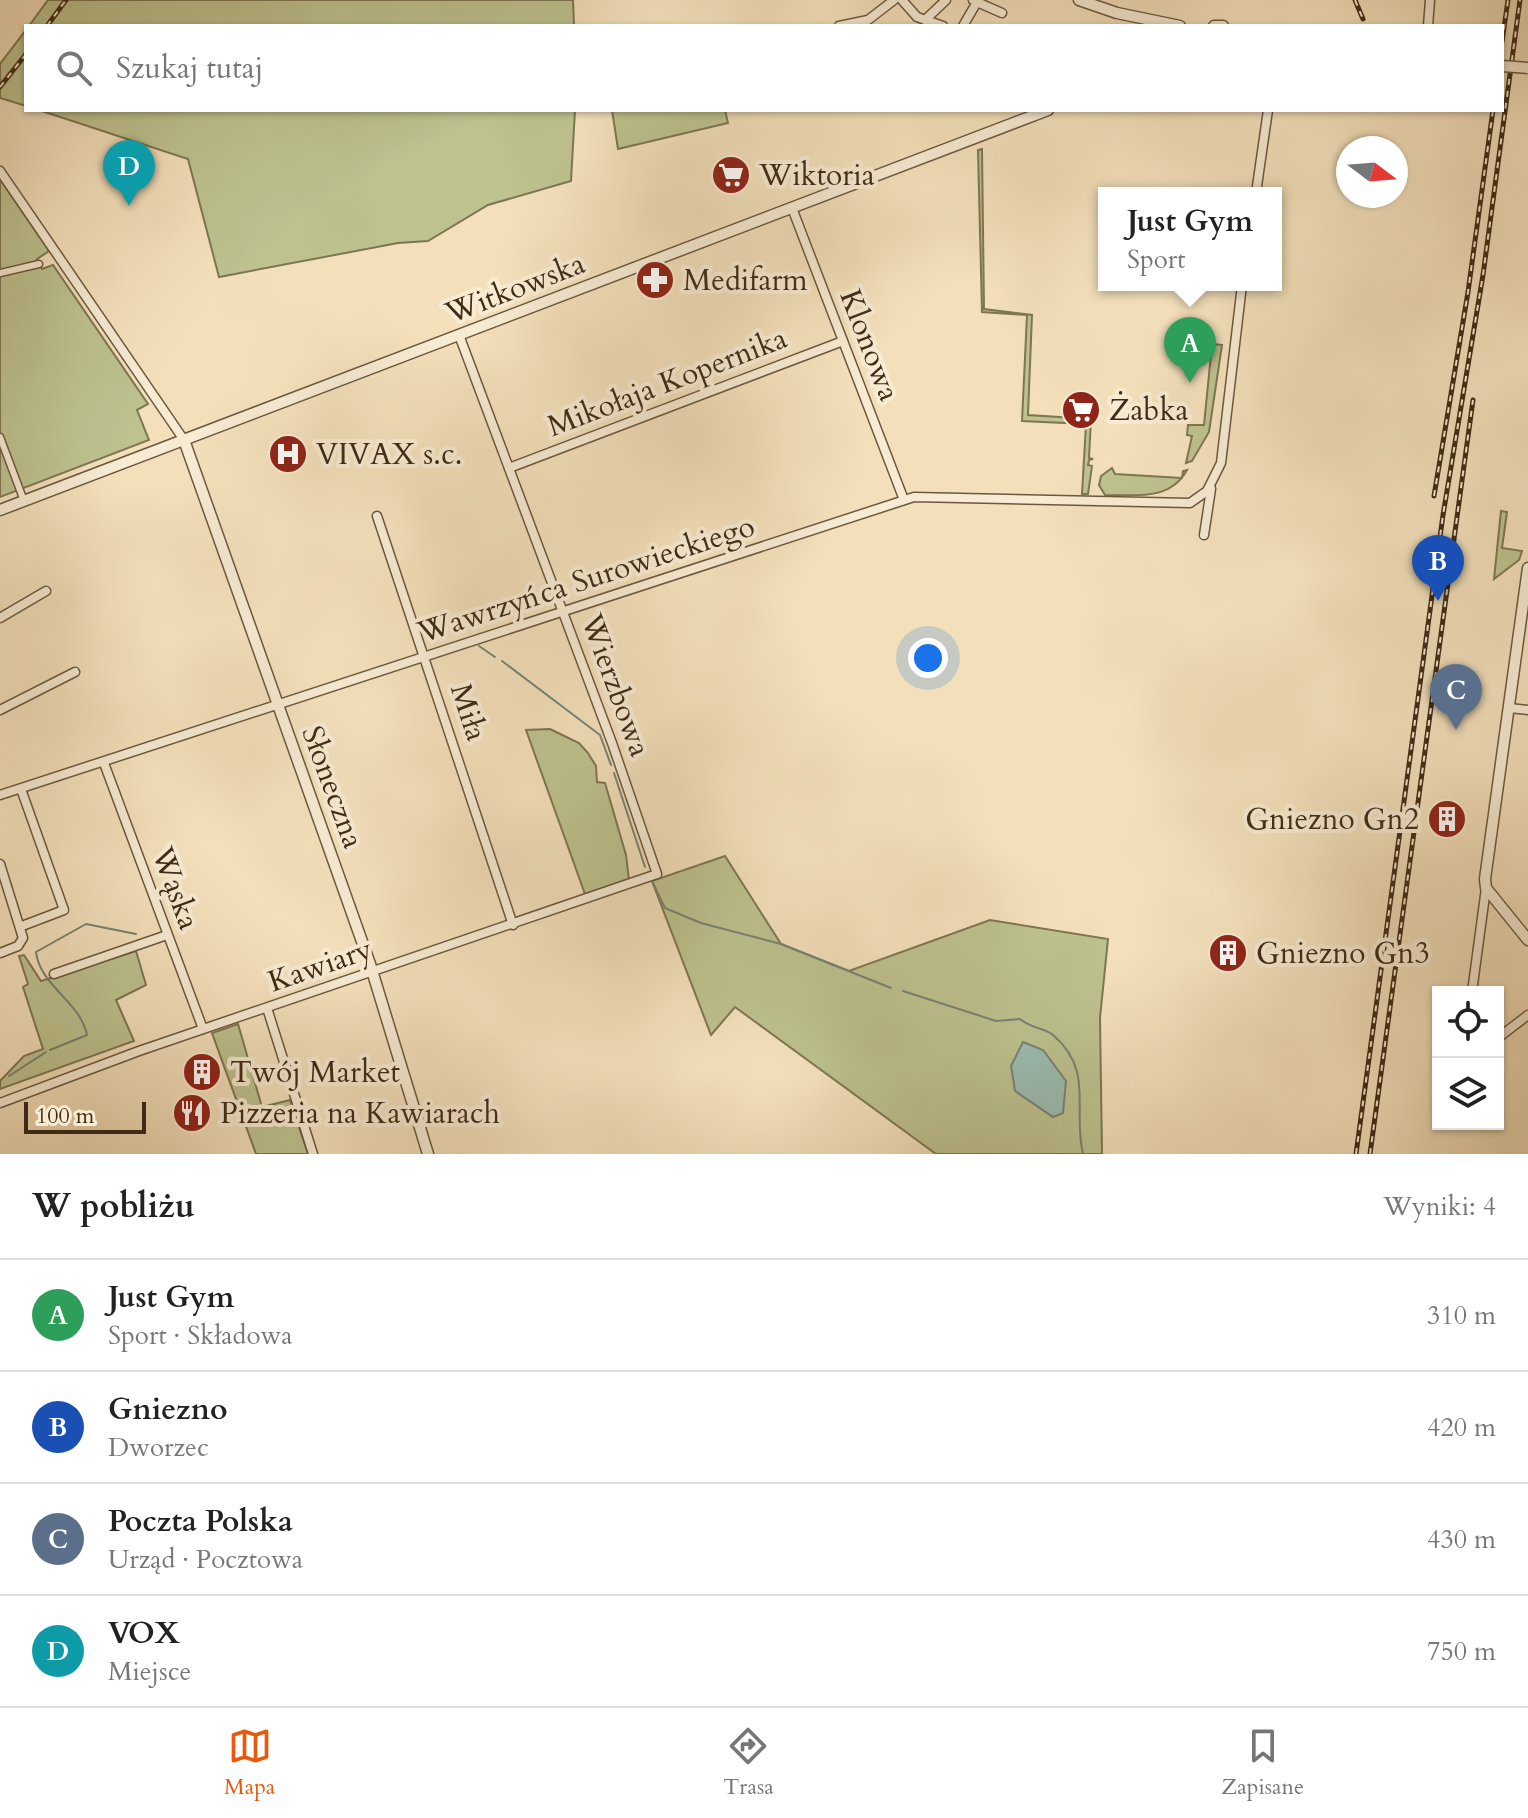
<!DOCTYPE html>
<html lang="pl">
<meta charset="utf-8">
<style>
:root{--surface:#fff;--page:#f2f2f2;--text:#222;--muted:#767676;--line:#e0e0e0;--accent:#ea580c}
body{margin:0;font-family:Cardo,serif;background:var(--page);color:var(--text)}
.controls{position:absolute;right:24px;bottom:24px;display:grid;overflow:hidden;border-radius:0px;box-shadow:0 2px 6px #0004}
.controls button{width:72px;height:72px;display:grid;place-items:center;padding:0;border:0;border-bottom:2px solid var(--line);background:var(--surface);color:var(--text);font:40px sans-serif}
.compass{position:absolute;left:1336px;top:136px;width:72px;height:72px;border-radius:50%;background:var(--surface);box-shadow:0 2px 6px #0004;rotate:106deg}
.scale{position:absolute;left:24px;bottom:20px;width:122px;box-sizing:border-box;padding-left:8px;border:4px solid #402b14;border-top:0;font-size:22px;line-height:28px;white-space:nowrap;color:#402b14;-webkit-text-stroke:6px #f7ebd3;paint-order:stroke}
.you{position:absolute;left:928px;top:658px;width:28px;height:28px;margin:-20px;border:6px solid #fff;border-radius:50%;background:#1a73e8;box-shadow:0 0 0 12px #1a73e833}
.badge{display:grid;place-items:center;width:52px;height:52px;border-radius:50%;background:var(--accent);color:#fff;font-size:26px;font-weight:700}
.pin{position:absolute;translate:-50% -66px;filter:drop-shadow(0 2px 4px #0008)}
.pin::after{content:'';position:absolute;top:42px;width:28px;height:24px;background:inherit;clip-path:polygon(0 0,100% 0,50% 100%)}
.popup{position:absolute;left:1098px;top:187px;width:184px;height:104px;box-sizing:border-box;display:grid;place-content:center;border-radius:0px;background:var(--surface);filter:drop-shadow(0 2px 6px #0005);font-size:26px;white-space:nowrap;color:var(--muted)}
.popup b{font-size:30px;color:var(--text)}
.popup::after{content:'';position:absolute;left:50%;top:100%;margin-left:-16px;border:16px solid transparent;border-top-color:var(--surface)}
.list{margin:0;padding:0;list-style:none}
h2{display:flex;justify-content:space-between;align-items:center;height:104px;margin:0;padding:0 32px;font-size:34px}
h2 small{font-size:26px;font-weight:400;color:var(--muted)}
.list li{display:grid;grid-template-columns:52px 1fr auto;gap:24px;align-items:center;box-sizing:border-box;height:112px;padding:0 32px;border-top:2px solid var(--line)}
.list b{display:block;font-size:30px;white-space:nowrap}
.list p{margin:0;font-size:26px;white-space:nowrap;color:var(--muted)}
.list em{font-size:26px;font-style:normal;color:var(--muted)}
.icon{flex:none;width:44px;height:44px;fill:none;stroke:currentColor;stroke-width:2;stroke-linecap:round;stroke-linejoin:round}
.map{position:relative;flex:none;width:1528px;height:1154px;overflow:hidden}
.search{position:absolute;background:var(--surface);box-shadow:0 2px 6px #0004;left:24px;right:24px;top:24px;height:88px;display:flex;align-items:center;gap:20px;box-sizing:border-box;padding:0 28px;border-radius:0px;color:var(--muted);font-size:30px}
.sheet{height:552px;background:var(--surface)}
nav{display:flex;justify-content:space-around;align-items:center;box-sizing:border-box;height:112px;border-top:2px solid var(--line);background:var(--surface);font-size:22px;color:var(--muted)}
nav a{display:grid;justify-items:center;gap:4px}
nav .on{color:var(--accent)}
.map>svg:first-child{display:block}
</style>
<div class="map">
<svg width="1528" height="1154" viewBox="0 0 1528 1154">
<rect width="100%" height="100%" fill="#f3e0bb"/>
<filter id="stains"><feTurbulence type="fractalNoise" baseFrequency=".0025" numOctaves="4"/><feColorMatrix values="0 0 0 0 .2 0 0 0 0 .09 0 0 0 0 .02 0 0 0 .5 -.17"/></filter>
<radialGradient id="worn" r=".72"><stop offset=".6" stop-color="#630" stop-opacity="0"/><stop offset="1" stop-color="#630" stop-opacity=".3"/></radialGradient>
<!-- green -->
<g fill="#bdc28f" stroke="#7e7652" stroke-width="2">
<path d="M 48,0 L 573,0 L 574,26 L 29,26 Z"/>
<path d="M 26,30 L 26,106 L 0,98 L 0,64 Z"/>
<path d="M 39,110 L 575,110 L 571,181 L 488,205 L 428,241 L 398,243 L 219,277 L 188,159 Z"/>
<path d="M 612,110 L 725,110 L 728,123 L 618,149 Z"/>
<path d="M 982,149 L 984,309 L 1032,315 L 1028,415 L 1091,419 L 1089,458 L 1093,459 L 1089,460 L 1088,465 L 1092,466 L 1088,494 L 1082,494 L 1086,424 L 1022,421 L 1027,315 L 982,312 L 978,150 Z"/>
<path d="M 0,179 L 49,251 L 37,259 L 42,269 L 53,265 L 148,404 L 137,410 L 149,440 L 0,497 Z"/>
<path d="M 1212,344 L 1222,345 L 1209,432 L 1192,461 L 1186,463 L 1192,436 L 1187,435 L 1188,425 L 1204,425 Z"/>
<path d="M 1112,468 L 1115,474 L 1182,478 L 1183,471 L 1187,470 C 1170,501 1136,495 1105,495 L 1099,485 L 1101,476 Z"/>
<path d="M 1501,511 L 1507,512 L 1502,548 L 1522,551 L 1519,560 L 1494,579 Z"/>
<path d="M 550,729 L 579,743 L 588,753 L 596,766 L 597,782 L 605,783 L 626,855 L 629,880 L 585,894 L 526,730 Z"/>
<path d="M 725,856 L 781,944 L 849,971 L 990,920 L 1108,939 L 1100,1018 L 1102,1154 L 936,1154 L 735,1007 L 711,1035 L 652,881 Z"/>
<path d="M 136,951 L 146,985 L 116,1000 L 134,1041 L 0,1089 L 0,1081 L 24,1056 L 43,1049 L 23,987 L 28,984 L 19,956 L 24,955 L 41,981 Z"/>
<path d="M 238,1024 L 262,1107 L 290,1100 L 308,1154 L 256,1154 L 212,1033 Z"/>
</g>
<!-- water -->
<path fill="#9bbdb2" stroke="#778373" stroke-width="2" d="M 1023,1042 L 1043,1050 L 1066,1081 L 1063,1113 L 1053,1117 L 1015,1091 L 1011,1066 Z"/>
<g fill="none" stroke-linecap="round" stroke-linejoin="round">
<!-- stream -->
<g stroke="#778373" stroke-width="2">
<path d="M 479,646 L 495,657"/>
<path d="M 502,661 L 600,735 L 611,765"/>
<path d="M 614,773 L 645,867"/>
<path d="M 652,881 L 665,908 L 701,923 L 781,944 L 891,988"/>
<path d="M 903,991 L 996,1021 L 1020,1019 C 1034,1030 1044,1027 1053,1035 C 1095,1071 1072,1109 1083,1154"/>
<path d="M 50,1050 L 87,1035 C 80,1001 40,986 36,952 L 86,924 L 136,934"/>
<path d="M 9,1076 L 46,1052"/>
</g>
<!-- pedestrian casing -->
<g stroke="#6d583e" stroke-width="9">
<g id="pedestrian">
<path d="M 0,273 L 39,264"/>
<path d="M 0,437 L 24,501"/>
</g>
</g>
<!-- minor casing -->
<g stroke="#6d583e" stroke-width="11">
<g id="minor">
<path d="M 902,0 L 917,17 L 943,26"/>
<path d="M 977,2 L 1002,13"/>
<path d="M 925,20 L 946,0"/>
<path d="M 839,26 L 868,20 L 894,0"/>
<path d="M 963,26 L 977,2 L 973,0"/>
<path d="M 1428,26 L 1430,0"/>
<path d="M 0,171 L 184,440"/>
<path d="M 1256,193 L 1268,110"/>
<path d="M 792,208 L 904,500"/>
<path d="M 509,468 L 843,341"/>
<path d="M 377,516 L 513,925"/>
<path d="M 1204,535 L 1211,489"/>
<path d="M 0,618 L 46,591"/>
<path d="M 1509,708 L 1528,710"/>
<path d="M 0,710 L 75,672"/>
<path d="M 104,763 L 203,1029"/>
<path d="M 21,789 L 64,910 L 22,926"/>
<path d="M 0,795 L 914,497 L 1190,503 L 1207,491 L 1221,463 L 1242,285"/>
<path d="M 0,864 L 23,938 L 18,946 L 0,953"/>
<path d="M 54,974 L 167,935"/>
<path d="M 1472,992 L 1486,888"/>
<path d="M 267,1008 L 313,1154"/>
<path d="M 1498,1038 L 1528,1015"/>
<path d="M 0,1103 L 139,1051 L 657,874 L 612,743 L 459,335"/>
</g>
</g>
<!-- tertiary casing -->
<g stroke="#6d583e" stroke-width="13">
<g id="tertiary">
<path d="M 1079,0 L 1117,13 L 1180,26"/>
<path d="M 1214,26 L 1223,26"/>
<path d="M 184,440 L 370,964 L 428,1154"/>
<path d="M 0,510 L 1048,110"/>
<path d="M 1528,568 L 1485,879 L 1486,888 L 1528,940"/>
</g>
</g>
<!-- pedestrian -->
<use href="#pedestrian" stroke="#f7ebd3" stroke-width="6"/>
<!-- minor -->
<use href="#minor" stroke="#f7ebd3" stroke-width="8"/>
<!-- tertiary -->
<use href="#tertiary" stroke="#f7ebd3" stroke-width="10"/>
<!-- rail casing -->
<g stroke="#402b14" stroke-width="5">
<g id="rail">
<path d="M 1355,0 L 1363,19"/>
<path d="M 47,26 L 66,0"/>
<path d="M 1502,42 L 1508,0"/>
<path d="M 0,87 L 26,54"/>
<path d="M 1434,496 L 1468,292 L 1493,110"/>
<path d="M 1356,1154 L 1443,515 L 1483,275 L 1520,0"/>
<path d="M 1370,1154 L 1473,400"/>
</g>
</g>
<!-- rail -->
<use href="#rail" stroke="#f7ebd3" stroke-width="2" stroke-dasharray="6" stroke-linecap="butt"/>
<!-- tertiary-bridge casing -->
<g stroke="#6d583e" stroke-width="13" stroke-linecap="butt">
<path id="tertiary-bridge" d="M 1502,66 L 1528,68"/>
</g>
<!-- tertiary-bridge -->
<use href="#tertiary-bridge" stroke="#f7ebd3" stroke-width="10"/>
</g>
<!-- icons -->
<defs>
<g id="supermarket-disc" transform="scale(2)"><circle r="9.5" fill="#8f2418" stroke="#f7ebd3"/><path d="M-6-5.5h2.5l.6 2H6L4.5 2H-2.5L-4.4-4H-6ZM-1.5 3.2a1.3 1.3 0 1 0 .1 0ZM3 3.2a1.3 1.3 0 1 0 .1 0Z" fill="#fff"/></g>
<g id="pharmacy-disc" transform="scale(2)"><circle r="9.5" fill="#8f2418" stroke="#f7ebd3"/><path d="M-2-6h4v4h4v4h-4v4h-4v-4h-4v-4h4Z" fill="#fff"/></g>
<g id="hospital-disc" transform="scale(2)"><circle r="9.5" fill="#8f2418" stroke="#f7ebd3"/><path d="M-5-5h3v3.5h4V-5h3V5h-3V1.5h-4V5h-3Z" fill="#fff"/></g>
<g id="building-disc" transform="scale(2)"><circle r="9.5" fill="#8f2418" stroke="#f7ebd3"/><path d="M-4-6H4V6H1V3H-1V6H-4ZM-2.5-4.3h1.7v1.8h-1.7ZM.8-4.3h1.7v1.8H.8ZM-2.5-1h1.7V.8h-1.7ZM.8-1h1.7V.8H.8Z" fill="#fff"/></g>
<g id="restaurant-disc" transform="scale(2)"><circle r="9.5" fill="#8f2418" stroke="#f7ebd3"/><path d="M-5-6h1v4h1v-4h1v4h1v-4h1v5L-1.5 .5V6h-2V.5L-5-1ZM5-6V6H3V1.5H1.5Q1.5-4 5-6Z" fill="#fff"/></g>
</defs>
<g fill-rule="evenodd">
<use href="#supermarket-disc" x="731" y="175"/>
<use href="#pharmacy-disc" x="655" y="280"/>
<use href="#supermarket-disc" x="1081" y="410"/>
<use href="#hospital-disc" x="288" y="454"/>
<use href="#building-disc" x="1447" y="819"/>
<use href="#building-disc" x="1228" y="953"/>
<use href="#building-disc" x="202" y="1072"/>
<use href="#restaurant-disc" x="192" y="1113"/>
</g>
<g text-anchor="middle" stroke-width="8" stroke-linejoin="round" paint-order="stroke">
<!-- poi labels -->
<g font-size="30" fill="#402b14" stroke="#f7ebd3" text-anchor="start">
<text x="759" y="185">Wiktoria</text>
<text x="683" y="290">Medifarm</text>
<text x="1109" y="420">Żabka</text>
<text x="316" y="464">VIVAX s.c.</text>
<text x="1419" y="829" text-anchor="end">Gniezno Gn2</text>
<text x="1256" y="963">Gniezno Gn3</text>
<text x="230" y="1082">Twój Market</text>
<text x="220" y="1123">Pizzeria na Kawiarach</text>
</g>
<!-- street labels -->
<g font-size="30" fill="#402b14" stroke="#f7ebd3">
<text transform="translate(515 288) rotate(-21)" y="10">Witkowska</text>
<text transform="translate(870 345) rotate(69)" y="10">Klonowa</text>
<text transform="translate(667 382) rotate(-21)" y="10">Mikołaja Kopernika</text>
<text transform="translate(586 579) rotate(-18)" y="10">Wawrzyńca Surowieckiego</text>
<text transform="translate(616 685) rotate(70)" y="10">Wierzbowa</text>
<text transform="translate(469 712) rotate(72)" y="10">Miła</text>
<text transform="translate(333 787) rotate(70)" y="10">Słoneczna</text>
<text transform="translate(176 888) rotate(70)" y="10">Wąska</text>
<text transform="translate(320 965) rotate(-19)" y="10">Kawiary</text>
</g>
</g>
<rect width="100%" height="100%" filter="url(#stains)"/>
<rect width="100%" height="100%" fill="url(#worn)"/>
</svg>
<div class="controls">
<button><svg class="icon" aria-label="locate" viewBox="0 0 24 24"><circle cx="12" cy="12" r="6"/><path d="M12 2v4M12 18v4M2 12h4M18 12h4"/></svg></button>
<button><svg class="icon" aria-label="layers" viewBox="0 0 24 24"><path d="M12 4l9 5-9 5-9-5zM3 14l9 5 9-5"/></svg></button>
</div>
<svg class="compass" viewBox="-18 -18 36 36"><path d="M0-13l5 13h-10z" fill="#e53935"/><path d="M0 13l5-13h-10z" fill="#767676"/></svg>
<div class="scale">100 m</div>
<div class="you"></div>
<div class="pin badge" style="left:1190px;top:383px;background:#2e9e5b">A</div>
<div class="popup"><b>Just Gym</b>Sport</div>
<div class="pin badge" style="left:1438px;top:601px;background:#1a4fb4">B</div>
<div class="pin badge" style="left:1456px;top:730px;background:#5c6f8a">C</div>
<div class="pin badge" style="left:129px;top:206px;background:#0f9aa8">D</div>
<div class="search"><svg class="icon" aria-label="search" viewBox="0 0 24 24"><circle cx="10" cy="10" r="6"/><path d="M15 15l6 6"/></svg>Szukaj tutaj</div>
</div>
<section class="sheet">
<h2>W pobliżu<small>Wyniki: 4</small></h2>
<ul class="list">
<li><span class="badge" style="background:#2e9e5b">A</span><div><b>Just Gym</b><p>Sport · Składowa</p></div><em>310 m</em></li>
<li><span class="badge" style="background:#1a4fb4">B</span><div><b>Gniezno</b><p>Dworzec</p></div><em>420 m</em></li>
<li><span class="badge" style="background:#5c6f8a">C</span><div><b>Poczta Polska</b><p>Urząd · Pocztowa</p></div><em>430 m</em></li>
<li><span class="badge" style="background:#0f9aa8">D</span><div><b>VOX</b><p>Miejsce</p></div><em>750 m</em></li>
</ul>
</section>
<nav>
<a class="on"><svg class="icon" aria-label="map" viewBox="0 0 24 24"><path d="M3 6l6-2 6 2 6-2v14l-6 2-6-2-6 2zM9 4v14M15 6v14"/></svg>Mapa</a>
<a><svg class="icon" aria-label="directions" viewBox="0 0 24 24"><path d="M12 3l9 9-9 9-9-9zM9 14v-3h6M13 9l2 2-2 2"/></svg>Trasa</a>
<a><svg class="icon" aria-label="saved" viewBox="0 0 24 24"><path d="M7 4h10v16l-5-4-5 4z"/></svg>Zapisane</a>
</nav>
